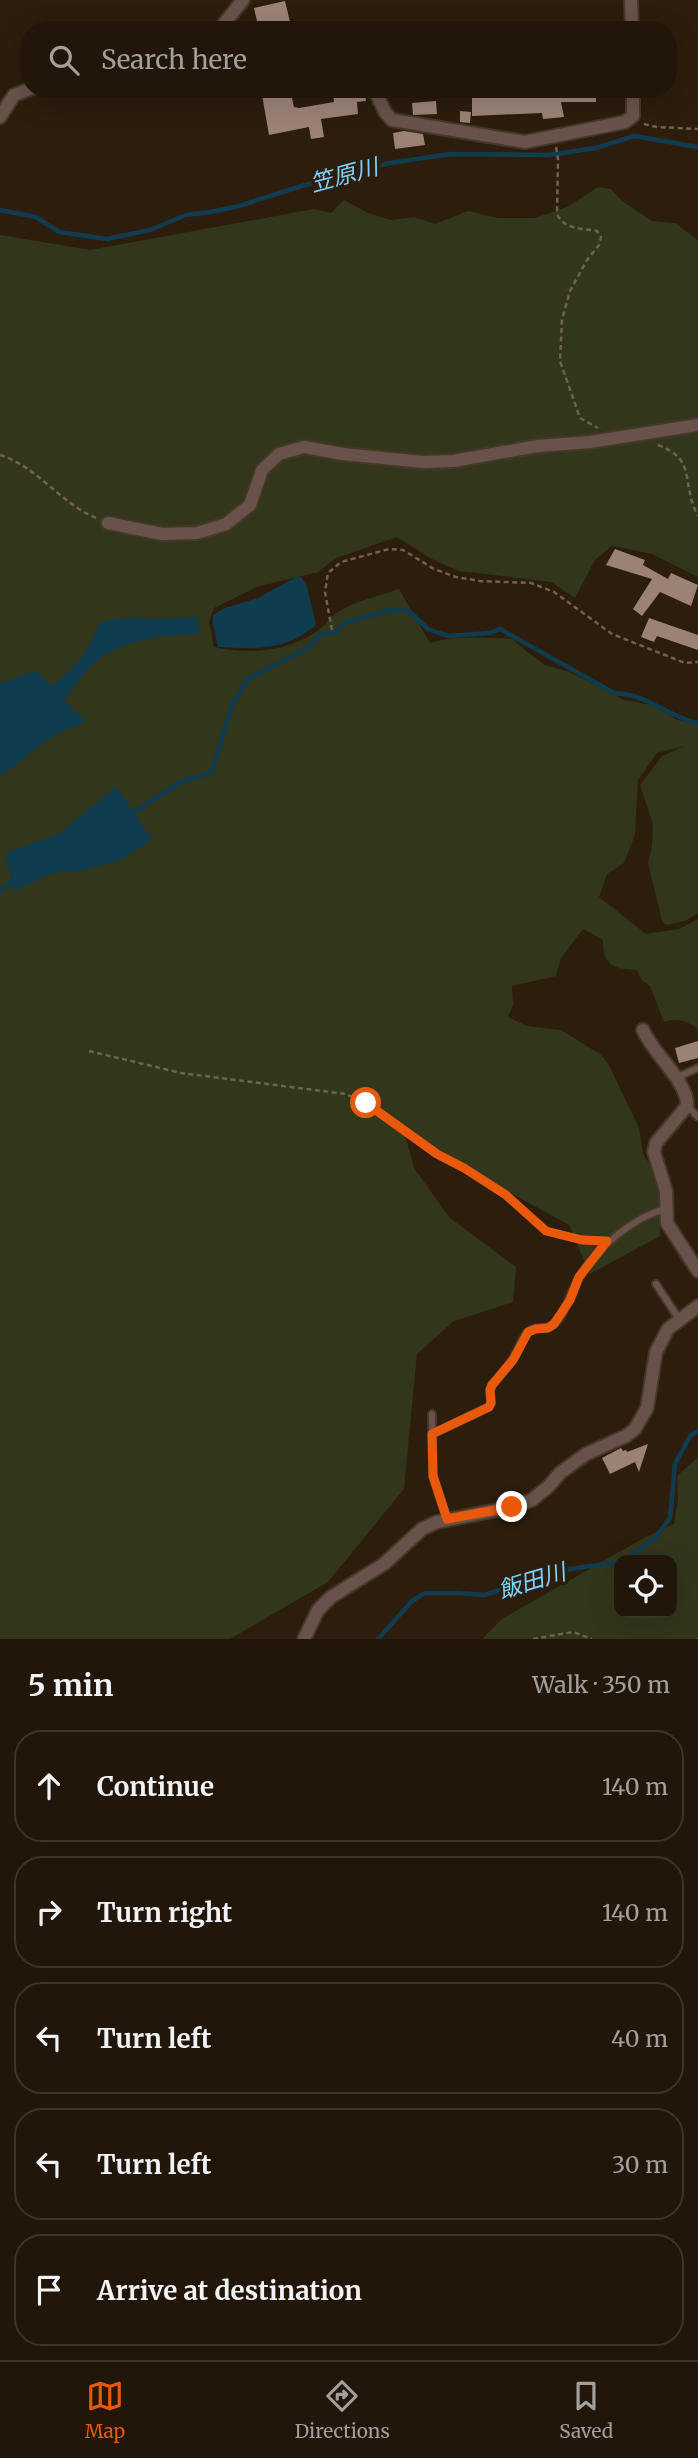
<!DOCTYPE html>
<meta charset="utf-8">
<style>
:root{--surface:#211609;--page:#2d2317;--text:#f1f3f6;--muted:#a29f9c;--line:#3e352a;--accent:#ea580c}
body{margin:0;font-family:Merriweather,"Noto Sans JP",serif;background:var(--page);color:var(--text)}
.controls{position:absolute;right:21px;bottom:21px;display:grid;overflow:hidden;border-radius:14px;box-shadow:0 7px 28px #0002}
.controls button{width:63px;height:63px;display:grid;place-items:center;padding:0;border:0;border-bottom:2px solid var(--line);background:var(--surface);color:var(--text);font:35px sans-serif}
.stop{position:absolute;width:21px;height:21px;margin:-16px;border:5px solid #ea580c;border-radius:50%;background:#fff}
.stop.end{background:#ea580c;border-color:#fff;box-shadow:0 2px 7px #0008}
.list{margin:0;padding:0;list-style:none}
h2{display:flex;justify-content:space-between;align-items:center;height:91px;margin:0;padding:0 28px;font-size:30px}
h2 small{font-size:23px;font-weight:400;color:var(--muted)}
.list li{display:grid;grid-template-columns:46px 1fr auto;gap:21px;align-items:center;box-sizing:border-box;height:112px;margin:0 14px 14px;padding:0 14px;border:2px solid var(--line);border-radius:28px}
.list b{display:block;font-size:26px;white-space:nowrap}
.list em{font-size:23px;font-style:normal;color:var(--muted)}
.icon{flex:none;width:38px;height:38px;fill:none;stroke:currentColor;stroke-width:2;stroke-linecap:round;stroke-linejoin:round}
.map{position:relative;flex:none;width:698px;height:1639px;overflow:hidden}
.search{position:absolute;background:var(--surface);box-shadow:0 7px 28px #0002;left:21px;right:21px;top:21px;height:77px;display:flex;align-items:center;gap:18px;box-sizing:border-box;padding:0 24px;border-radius:28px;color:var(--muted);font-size:26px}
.sheet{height:721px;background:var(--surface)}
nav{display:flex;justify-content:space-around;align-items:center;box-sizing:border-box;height:98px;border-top:2px solid var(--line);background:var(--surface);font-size:19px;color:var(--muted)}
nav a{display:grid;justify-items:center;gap:4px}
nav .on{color:var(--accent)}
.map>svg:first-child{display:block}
</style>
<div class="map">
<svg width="698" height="1639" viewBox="0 0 698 1639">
<rect width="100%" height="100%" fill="#2c1d0c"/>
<!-- green -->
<g fill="#32361b" fill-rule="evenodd">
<path d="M 598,187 L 611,189 L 622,201 L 652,221 L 675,223 L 698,240 L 698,577 L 652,554 L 612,546 L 595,560 L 575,598 L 551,582 L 459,571 L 432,559 L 397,537 L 336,558 L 318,572 L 257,587 L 214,608 L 209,622 L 214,647 C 251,655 292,652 322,627 C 328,623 331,615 338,612 C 355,601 379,596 399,589 L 430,643 C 457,635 485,638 513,639 L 526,651 L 545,665 L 570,672 L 624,700 L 657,706 L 677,720 L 698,723 L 698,913 L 685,921 L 666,925 L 662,921 L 648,863 L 652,845 L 653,824 L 640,785 L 662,756 L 685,746 L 657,753 L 638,780 L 635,835 L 624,863 L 607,874 L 599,897 L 646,934 L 679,929 L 698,919 L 698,1034 L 696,1027 C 685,1021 676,1017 664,1022 L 650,986 L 642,980 L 637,970 C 613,969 603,966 603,940 L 583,929 L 561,958 L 556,976 L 512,986 L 513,1005 L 508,1017 L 527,1026 L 561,1030 L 600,1054 L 609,1065 L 639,1128 L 643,1154 L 657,1175 L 660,1199 L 660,1236 L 590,1274 L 569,1225 L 405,1135 L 414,1168 L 450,1218 L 516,1267 L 513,1302 L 454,1321 L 417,1354 L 404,1489 L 328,1582 L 230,1639 L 0,1639 L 0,235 L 90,250 L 314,209 L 331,213 L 344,200 L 368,213 L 391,220 L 414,217 L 435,224 L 468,211 L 498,218 L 535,218 L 567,207 Z"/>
<path d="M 698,1457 L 698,1639 L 482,1639 L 502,1619 L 642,1539 L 674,1524 L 678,1499 L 677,1476 ZM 672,1560 L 672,1613 L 619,1613 L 619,1560 Z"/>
</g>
<!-- water -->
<g fill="#103c4f">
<path d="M 296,577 L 301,577 L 307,586 L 316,625 C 285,651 257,649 218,647 L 213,624 L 213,615 L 225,608 L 258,598 Z"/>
<path d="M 131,617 L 147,619 L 197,617 L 200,634 C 169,634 132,638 105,655 C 89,664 76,686 64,700 L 86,721 C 78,727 69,727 60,732 C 38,744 22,763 0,775 L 0,684 L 36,670 L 52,686 C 79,663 87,655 100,622 Z"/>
<path d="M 116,787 L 152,839 L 121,860 L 84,870 L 52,873 L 14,891 L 5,853 L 59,834 Z"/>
</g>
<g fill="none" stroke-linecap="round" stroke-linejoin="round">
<!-- stream -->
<g stroke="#103c4f" stroke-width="4.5">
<path d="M 0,210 L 36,217 L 59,232 L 107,239 L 150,230 L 186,215 L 211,212 L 239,206 L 305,185 L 390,163 L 450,154 L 548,155 L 596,148 L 634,136 L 698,147"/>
<path d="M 130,815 L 182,781 L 211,773 L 233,703 L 248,679 L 308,648 L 320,635 L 338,631 L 344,623 L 390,610 L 409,611 L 428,629 L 448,636 L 490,633 L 500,629 L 614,693 C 649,694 665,716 698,723"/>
<path d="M 0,891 L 16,878"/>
<path d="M 625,1560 L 656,1537 L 670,1518 L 675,1464 L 690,1436 L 698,1431"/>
<path d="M 378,1639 L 412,1601 L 425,1593 L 458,1593 L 485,1595 L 555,1571 L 619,1562"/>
</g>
</g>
<!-- building -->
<g fill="#9b8275">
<path d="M 285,1 L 292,30 L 259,30 L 254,8 Z"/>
<path d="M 261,89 L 290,89 L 294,107 L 299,108 L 334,102 L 333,92 L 353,89 L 364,89 L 366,101 L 357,102 L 358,114 L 321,119 L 324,137 L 311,139 L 309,127 L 269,135 Z"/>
<path d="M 492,89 L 596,89 L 596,102 L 561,102 L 564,117 L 543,119 L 542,113 L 472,116 L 472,97 L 492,97 Z"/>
<path d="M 436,101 L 437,114 L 413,115 L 412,103 Z"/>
<path d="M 460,111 L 471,112 L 470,123 L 460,122 Z"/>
<path d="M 404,131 L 423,134 L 425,145 L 395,149 L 393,133 Z"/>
<path d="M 615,549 L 645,560 L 643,565 L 668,579 L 671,573 L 698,585 L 691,606 L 660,592 L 642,616 L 633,609 L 652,579 L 606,565 Z"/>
<path d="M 649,618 L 698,635 L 698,650 L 657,636 L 654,642 L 641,637 Z"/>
<path d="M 698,1041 L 698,1058 L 679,1063 L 675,1048 Z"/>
<path d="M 648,1444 L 639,1472 L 635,1462 L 610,1474 L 602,1458 L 621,1448 L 623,1451 L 626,1450 L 627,1452 Z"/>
</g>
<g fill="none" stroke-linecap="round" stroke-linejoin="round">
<!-- service casing -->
<g stroke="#463828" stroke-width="10">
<g id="service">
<path d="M 681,1083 L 682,1075 L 698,1068"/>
<path d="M 687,1106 L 698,1117"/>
<path d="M 656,1284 L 679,1319"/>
<path d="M 432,1414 L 433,1476 L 447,1519"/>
<path d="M 432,1434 L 489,1407 L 491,1403 L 490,1390 L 492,1385 C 499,1377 506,1369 512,1360 C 518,1352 521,1339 528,1332 C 536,1324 547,1333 557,1321 C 568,1308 570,1292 579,1278 C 596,1249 633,1217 666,1209"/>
</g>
</g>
<!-- minor casing -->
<g stroke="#463828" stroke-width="16">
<g id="minor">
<path d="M 631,0 L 632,30"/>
<path d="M 219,30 L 243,0"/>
<path d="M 374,89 L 385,112 L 392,120 L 525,142 L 625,122 L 633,116 L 633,89"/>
<path d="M 0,117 L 14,95 L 30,89"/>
<path d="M 108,523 L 162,534 L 197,533 L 226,524 L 250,505 L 262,470 L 279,454 L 304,447 L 343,454 L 423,462 L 453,461 L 538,446 L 590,442 L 698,425"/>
<path d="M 643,1030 C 653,1054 688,1081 687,1106 L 656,1143 L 654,1152 L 666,1191 L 667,1223 L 698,1271"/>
<path d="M 304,1639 L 318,1610 L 331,1597 L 384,1564 L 422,1529 L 437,1522 L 512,1507 L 532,1500 L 549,1486 L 560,1473 L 586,1454 L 626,1436 L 635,1429 L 647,1408 L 656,1352 L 668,1329 L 698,1306"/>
</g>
</g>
<!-- path -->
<g stroke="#6f6253" stroke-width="2.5" stroke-dasharray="5 3.5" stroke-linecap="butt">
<path d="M 644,124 L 657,127 L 698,129"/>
<path d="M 556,147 L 558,159 L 557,214 C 565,230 580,228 597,231 L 601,237 L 599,245 L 587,260 L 570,291 L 562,319 L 560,361 L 580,418 L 598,428"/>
<path d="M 658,445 C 698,460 680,482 698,516"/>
<path d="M 0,455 C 38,467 60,503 96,518"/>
<path d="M 332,630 L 325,592 L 328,573 L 341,562 L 389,549 L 403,550 L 434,569 L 456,577 L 480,581 L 531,583 L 554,592 L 612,634 L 685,663 L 698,662"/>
<path d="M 89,1051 L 181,1073 L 346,1094 L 366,1103 L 437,1154 L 494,1187 L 546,1231 L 581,1240 L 597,1241"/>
<path d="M 533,1639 L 573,1632 L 592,1639"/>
<path d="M 697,1639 L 698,1639"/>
</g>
<!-- service -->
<use href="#service" stroke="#69524b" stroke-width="6"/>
<!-- minor -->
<use href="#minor" stroke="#69524b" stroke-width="12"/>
</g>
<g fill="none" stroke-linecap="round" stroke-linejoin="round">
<!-- route -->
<path stroke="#ea580c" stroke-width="9" d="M 366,1103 L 437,1154 L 464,1168 L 506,1195 L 546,1231 L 582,1240 L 607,1241 L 579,1277 L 570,1300 L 554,1324 L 548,1328 L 536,1329 L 528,1332 L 513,1360 L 492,1385 L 490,1390 L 491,1403 L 489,1407 L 432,1434 L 433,1476 L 447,1519 L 512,1507"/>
</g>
<g text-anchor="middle" stroke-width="7" stroke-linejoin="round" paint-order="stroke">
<!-- water labels -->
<g font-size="23" font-style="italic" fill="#7cd3fc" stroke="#2c1d0c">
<text transform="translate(344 175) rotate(-15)" y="8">笠原川</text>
<text transform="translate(532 1581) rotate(-17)" y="8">飯田川</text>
</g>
</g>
</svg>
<div class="controls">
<button><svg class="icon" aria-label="locate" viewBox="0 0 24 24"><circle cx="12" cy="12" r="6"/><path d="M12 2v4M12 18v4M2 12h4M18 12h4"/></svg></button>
</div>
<div class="stop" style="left:366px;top:1103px"></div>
<div class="stop end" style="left:512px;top:1507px"></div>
<div class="search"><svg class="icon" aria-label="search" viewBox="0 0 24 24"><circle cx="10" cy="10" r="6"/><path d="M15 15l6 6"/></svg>Search here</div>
</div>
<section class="sheet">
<h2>5 min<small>Walk · 350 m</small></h2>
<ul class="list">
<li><svg class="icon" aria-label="ahead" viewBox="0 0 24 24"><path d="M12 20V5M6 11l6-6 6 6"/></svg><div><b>Continue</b></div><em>140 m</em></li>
<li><svg class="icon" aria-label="right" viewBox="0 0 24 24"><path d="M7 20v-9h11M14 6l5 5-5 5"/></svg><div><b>Turn right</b></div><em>140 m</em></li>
<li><svg class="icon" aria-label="left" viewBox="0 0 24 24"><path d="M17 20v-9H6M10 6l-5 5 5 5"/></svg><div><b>Turn left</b></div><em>40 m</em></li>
<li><svg class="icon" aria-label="left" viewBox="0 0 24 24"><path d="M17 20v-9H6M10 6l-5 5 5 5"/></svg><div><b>Turn left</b></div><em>30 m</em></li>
<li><svg class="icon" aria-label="arrive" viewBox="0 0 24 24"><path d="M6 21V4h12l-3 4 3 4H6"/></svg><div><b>Arrive at destination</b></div></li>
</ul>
</section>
<nav>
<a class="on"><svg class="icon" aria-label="map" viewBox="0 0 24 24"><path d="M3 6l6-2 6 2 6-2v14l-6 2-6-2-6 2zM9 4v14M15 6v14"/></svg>Map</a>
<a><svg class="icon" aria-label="directions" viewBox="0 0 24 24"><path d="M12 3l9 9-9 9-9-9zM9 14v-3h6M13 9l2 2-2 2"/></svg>Directions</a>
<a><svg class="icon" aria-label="saved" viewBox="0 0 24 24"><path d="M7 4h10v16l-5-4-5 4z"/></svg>Saved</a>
</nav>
